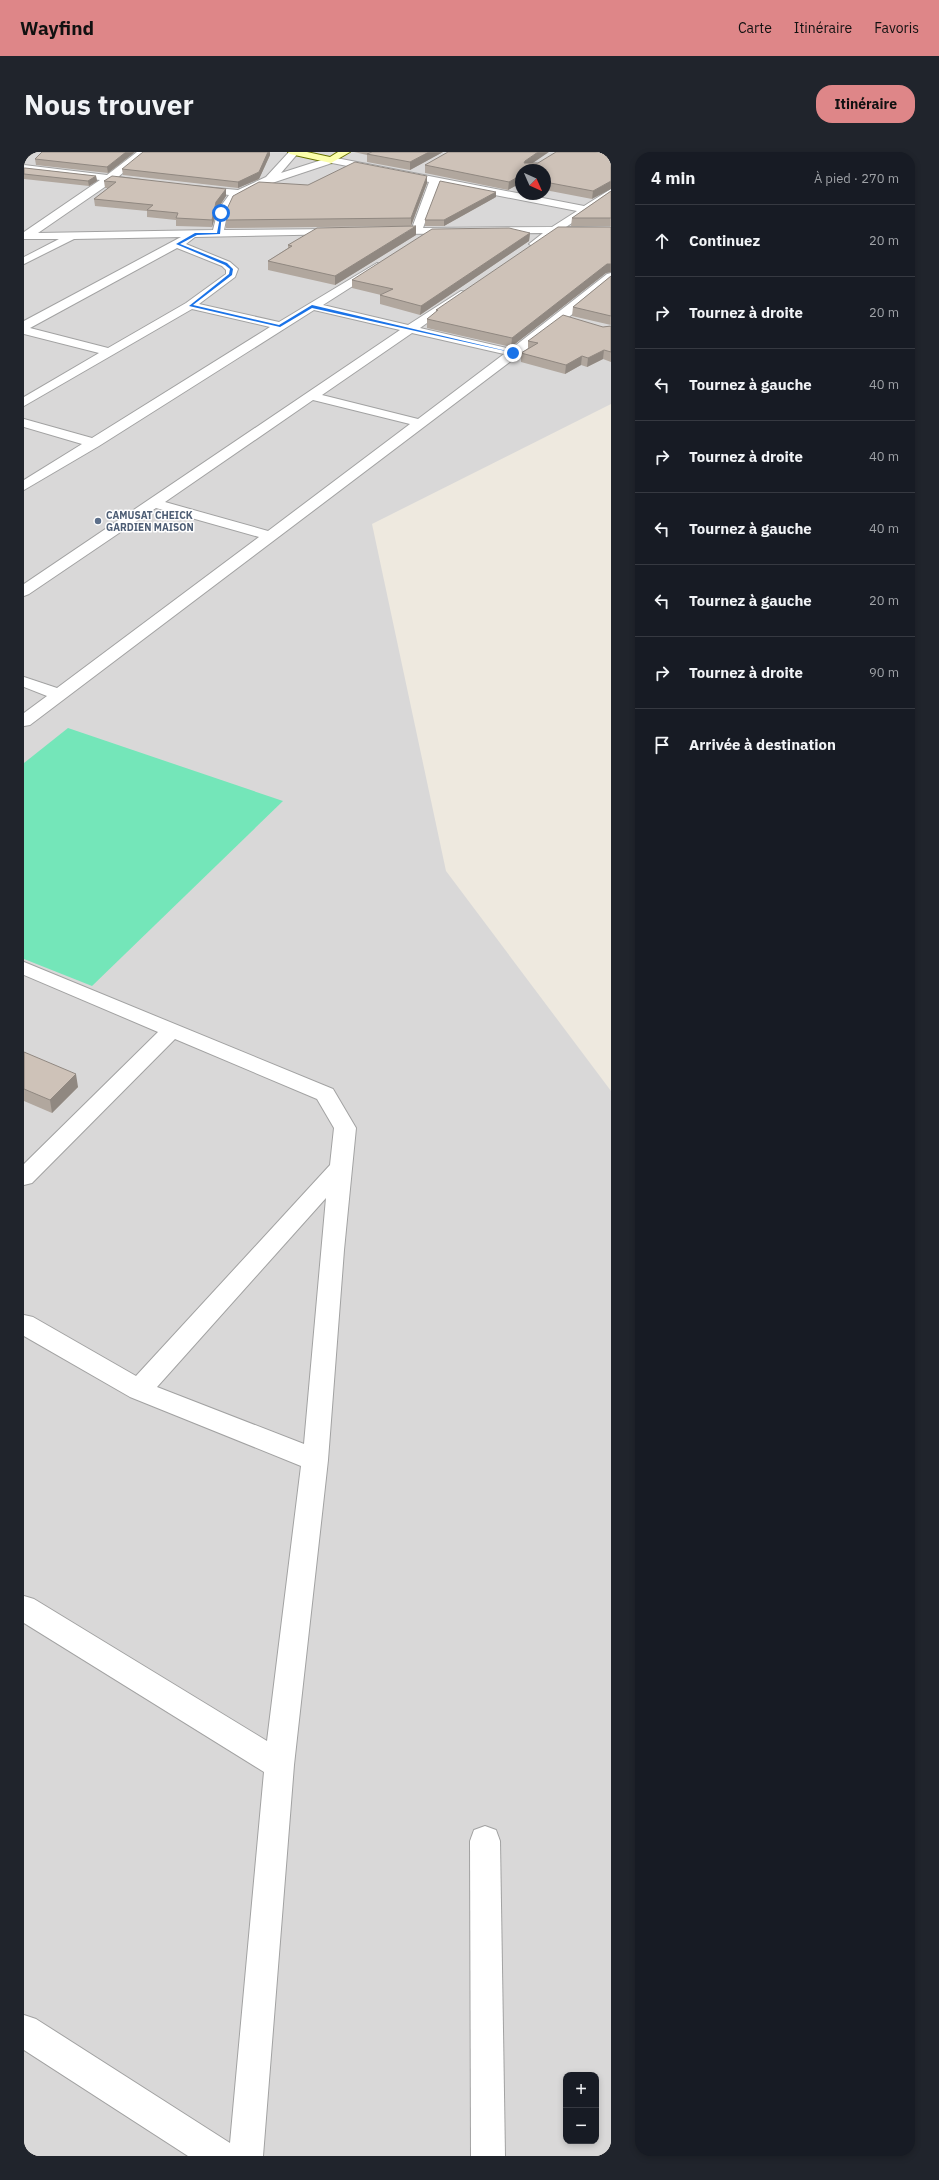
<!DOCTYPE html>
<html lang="fr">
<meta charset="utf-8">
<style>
:root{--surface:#171b24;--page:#20242c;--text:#f1f3f6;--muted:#9ea1a6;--line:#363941;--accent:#de8688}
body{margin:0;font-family:"IBM Plex Sans",sans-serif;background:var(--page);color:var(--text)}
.controls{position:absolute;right:12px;bottom:12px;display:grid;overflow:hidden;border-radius:8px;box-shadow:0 2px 6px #0003}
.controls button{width:36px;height:36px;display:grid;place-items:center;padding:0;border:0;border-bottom:1px solid var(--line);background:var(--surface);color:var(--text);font:20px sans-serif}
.compass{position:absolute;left:491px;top:12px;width:36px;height:36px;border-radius:50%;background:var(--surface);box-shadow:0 2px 6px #0003;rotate:135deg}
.stop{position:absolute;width:12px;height:12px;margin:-9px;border:3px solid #1a73e8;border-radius:50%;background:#fff}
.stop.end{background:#1a73e8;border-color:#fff;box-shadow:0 1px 4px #0008}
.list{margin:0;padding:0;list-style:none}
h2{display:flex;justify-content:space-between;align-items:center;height:52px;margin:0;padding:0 16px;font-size:17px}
h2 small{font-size:13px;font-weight:400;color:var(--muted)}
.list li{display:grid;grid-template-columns:26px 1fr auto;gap:12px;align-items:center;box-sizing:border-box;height:72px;padding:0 16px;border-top:1px solid var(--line)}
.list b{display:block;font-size:15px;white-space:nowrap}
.list em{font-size:13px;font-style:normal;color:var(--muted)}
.icon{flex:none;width:22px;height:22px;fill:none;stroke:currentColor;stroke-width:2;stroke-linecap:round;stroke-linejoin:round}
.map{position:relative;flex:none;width:587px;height:2004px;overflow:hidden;border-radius:16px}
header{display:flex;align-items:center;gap:24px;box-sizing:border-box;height:56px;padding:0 20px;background:var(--accent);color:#111}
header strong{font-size:19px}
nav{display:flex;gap:22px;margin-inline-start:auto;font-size:14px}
.intro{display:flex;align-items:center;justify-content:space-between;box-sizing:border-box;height:96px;padding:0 24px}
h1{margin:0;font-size:28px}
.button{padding:10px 18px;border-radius:16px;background:var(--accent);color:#111;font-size:14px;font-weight:700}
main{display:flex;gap:24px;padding:0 24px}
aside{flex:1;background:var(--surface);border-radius:16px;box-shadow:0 2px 6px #0003}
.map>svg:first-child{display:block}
</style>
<header>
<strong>Wayfind</strong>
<nav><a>Carte</a><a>Itinéraire</a><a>Favoris</a></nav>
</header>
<div class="intro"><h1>Nous trouver</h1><a class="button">Itinéraire</a></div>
<main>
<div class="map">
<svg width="587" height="2004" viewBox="0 0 587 2004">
<rect width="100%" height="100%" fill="#eee9df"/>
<!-- residential -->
<path fill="#d9d8d8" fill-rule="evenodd" d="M 0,0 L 587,0 L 587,252 L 348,372 L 422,719 L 587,939 L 587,2004 L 0,2004 ZM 497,18 L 521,18 L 521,42 L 497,42 ZM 542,1923 L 572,1923 L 572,1989 L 542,1989 Z"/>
<!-- pitch -->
<path fill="#74e6b9" d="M 44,576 L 259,649 L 68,834 L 0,807 L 0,611 Z"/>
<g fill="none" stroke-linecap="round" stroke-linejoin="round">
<!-- street casing -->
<g stroke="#a2a2a2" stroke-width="2">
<g id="street">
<path d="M 113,0 L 124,0 L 94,25 L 117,28 L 117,32 L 88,30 L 14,81 L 189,78 L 194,58 L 205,43 L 169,38 L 169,34 L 214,38 L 242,25 L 265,0 L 275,0 L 257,21 L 307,5 L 560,54 L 587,37 L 587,45 L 542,75 L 587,76 L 587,82 L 533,81 L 510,95 L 505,92 L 519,81 L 361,82 L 356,79 L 357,77 L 388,76 L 405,30 L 308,11 L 245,32 L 211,48 L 204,58 L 200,78 L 317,77 L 322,80 L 321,82 L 171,85 L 162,92 L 206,110 L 214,117 L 211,125 L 175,152 L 255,170 L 353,111 L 359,114 L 357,116 L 299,153 L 384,173 L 437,139 L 441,140 L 443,142 L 441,144 L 396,176 L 487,197 L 583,122 L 587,121 L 587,130 L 540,169 L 6,573 L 0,574 L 0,561 L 23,544 L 0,535 L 0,525 L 33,536 L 235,385 L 132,356 L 5,442 L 0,444 L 0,432 L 376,178 L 290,158 L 75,294 L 0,338 L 0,328 L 58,292 L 0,275 L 0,267 L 68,286 L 246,175 L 168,157 L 0,254 L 0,245 L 75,201 L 0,182 L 0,169 L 157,85 L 50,87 L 0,112 L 0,105 L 35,87 L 0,87 L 0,80 L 76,28 L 0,19 L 0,13 L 83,23 ZM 415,32 L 553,59 L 528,75 L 399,76 ZM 153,96 L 198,114 L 202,118 L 202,122 L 162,151 L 84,196 L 6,176 ZM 388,181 L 480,202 L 394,267 L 298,243 ZM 289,248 L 386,272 L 244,379 L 141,350 Z"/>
<path d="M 0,810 L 309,937 L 332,976 L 320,1098 L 304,1308 L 270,1613 L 239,2004 L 164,2004 L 0,1898 L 0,1863 L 12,1867 L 206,1991 L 240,1620 L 0,1471 L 0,1444 L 10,1447 L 243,1589 L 277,1314 L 106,1245 L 0,1184 L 0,1163 L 9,1165 L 112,1224 L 306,1013 L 310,976 L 293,947 L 151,887 L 8,1031 L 0,1033 L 0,1012 L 134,880 L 0,823 ZM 302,1046 L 280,1292 L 133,1235 Z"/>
<path d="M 461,1674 L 472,1678 L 476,1689 L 481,2004 L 447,2004 L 446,1689 L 450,1678 Z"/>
</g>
</g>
<!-- secondary casing -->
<g stroke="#697400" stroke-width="2">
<path id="secondary" d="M 264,0 L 283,0 L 306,5 L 314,0 L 326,0 L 307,11 L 266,2 Z"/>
</g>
<!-- street -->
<use href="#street" fill="#fff" fill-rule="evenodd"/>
<!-- secondary -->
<use href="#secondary" fill="#fcffac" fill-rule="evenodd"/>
</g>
<!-- wall -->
<g fill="#b1a79e">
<path d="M 0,0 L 11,0 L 1,7 L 0,7 Z"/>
<path d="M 111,0 L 84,21 L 12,13 L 11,7 Z"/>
<path d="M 330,0 L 419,0 L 386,18 L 343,10 L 343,3 Z"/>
<path d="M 587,0 L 568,47 L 521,38 L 521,18 L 497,18 L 497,33 L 493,33 L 484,38 L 401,21 L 401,13 L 514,11 Z"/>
<path d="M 246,3 L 235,27 L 214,36 L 99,23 L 98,17 Z"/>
<path d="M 0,16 L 72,24 L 73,29 L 65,34 L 0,27 Z"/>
<path d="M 403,24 L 403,31 L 387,74 L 202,76 L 202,68 Z"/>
<path d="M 80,29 L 202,37 L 202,44 L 193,58 L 188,75 L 152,74 L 152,68 L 123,65 L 123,59 L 71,54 L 70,47 L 84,36 L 81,36 Z"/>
<path d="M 587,39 L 587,74 L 547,74 L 548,66 Z"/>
<path d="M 472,45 L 420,74 L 401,74 L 401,68 Z"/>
<path d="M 587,75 L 587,120 L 582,121 L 487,195 L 403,176 L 403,167 L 412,160 L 412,158 Z"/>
<path d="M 506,81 L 505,89 L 396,163 L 356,152 L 356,143 L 357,143 L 328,136 L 328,128 Z"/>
<path d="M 392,83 L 311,133 L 244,118 L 244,109 L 264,96 L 264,93 Z"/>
<path d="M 587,124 L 587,173 L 548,164 L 549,155 Z"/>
<path d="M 587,174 L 587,210 L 579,207 L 563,215 L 557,213 L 541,222 L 497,210 L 497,201 L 504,197 L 504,189 L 579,175 Z"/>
<path d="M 0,900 L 54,935 L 28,961 L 0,949 Z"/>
</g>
<!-- shaded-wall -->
<g fill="#908881">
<path d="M 2,0 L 11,0 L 1,7 L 1,1 Z"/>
<path d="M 102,0 L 111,0 L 84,21 L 83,15 Z"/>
<path d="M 244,0 L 246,0 L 246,3 L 235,27 L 214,36 L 214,30 Z"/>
<path d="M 405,0 L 419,0 L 386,18 L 386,10 Z"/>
<path d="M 514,0 L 525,0 L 500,17 L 501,9 Z"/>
<path d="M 72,24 L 73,29 L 65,34 L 64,29 Z"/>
<path d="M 403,24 L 403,31 L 387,74 L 387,66 Z"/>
<path d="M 494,25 L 493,33 L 484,38 L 485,30 Z"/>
<path d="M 587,29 L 587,37 L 568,47 L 569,39 Z"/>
<path d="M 202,37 L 202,44 L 193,58 L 188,75 L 188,68 L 192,50 Z"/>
<path d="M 472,40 L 472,45 L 420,74 L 420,68 Z"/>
<path d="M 392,74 L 392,83 L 311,133 L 311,124 Z"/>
<path d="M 506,81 L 505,89 L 396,163 L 397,154 Z"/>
<path d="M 583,112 L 587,112 L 587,120 L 582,121 L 487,195 L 488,186 Z"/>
<path d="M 580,198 L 579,207 L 563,215 L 564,206 Z"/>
<path d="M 558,204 L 557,213 L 541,222 L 542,213 Z"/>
<path d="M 52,922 L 54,935 L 28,961 L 26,948 Z"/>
</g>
<!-- building -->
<g fill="#cec2b8" stroke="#908881">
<path d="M 18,0 L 102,0 L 83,15 L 11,7 Z"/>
<path d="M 119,0 L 244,0 L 235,20 L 214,30 L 98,17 Z"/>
<path d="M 348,0 L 405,0 L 386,10 L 343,2 Z"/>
<path d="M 424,0 L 514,0 L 501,9 L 500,11 L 514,11 L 532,0 L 587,0 L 587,29 L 569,39 L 521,30 L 521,18 L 497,18 L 497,25 L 494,25 L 485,30 L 401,13 Z"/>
<path d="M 331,10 L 403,24 L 387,66 L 202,68 L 203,57 L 209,44 L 235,30 L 284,33 Z"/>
<path d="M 0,16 L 1,16 L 72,24 L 64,29 L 0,22 Z"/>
<path d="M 88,24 L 202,37 L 192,50 L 188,68 L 152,66 L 154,61 L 123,58 L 129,53 L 70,47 L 92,30 L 80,29 Z"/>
<path d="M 416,29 L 472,40 L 420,68 L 401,68 Z"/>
<path d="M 587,39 L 587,66 L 548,66 Z"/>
<path d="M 392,74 L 311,124 L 244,109 L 268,94 L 264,93 L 293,76 Z"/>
<path d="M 534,75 L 587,75 L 587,112 L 583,112 L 488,186 L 403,167 L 414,158 L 412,158 Z"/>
<path d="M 485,76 L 506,81 L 397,154 L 356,143 L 369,137 L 328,128 L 408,77 Z"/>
<path d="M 587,124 L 587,164 L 549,155 Z"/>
<path d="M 539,163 L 579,175 L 587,174 L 587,200 L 580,198 L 564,206 L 558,204 L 542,213 L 497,201 L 514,191 L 504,189 Z"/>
<path d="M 0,900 L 52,922 L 26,948 L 0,937 Z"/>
</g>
<!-- route -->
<path fill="#1a73e8" d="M 197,60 L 198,61 L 196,82 L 173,83 L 156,92 L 203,111 L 209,117 L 208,123 L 169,153 L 255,173 L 288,153 L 491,201 L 288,156 L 256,175 L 165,154 L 205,122 L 206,117 L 201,113 L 152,92 L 171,81 L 193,81 Z"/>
<!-- markers -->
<circle fill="#5c6f8a" stroke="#fff" stroke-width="1.5" cx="74" cy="369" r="4"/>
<g text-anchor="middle" stroke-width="3" stroke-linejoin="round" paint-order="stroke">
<!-- far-service labels -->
<g font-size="10" font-weight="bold" fill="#4e5e75" stroke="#fff" text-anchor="start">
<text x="82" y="367">CAMUSAT CHEICK<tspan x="82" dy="12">GARDIEN MAISON</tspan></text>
</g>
</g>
</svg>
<div class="controls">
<button>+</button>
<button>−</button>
</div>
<svg class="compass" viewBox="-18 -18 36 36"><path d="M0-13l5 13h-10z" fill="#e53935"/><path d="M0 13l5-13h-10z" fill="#9ea1a6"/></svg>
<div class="stop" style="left:197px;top:61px"></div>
<div class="stop end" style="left:489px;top:201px"></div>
</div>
<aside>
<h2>4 min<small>À pied · 270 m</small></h2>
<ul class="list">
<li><svg class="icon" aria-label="ahead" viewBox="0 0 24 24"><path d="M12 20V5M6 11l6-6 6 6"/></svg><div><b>Continuez</b></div><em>20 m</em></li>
<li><svg class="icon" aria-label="right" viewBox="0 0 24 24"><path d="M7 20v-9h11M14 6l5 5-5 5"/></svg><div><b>Tournez à droite</b></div><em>20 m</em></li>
<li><svg class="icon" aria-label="left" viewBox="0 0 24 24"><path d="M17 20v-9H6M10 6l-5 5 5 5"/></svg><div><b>Tournez à gauche</b></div><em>40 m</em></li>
<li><svg class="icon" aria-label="right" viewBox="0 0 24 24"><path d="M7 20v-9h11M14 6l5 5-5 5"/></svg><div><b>Tournez à droite</b></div><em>40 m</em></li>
<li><svg class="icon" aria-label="left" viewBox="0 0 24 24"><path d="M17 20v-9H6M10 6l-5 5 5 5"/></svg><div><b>Tournez à gauche</b></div><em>40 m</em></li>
<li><svg class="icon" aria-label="left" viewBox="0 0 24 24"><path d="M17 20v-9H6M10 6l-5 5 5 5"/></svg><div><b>Tournez à gauche</b></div><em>20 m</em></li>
<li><svg class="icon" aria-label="right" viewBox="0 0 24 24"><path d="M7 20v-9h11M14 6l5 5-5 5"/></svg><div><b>Tournez à droite</b></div><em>90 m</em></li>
<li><svg class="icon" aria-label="arrive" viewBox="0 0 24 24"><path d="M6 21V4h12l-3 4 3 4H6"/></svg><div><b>Arrivée à destination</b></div></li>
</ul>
</aside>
</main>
